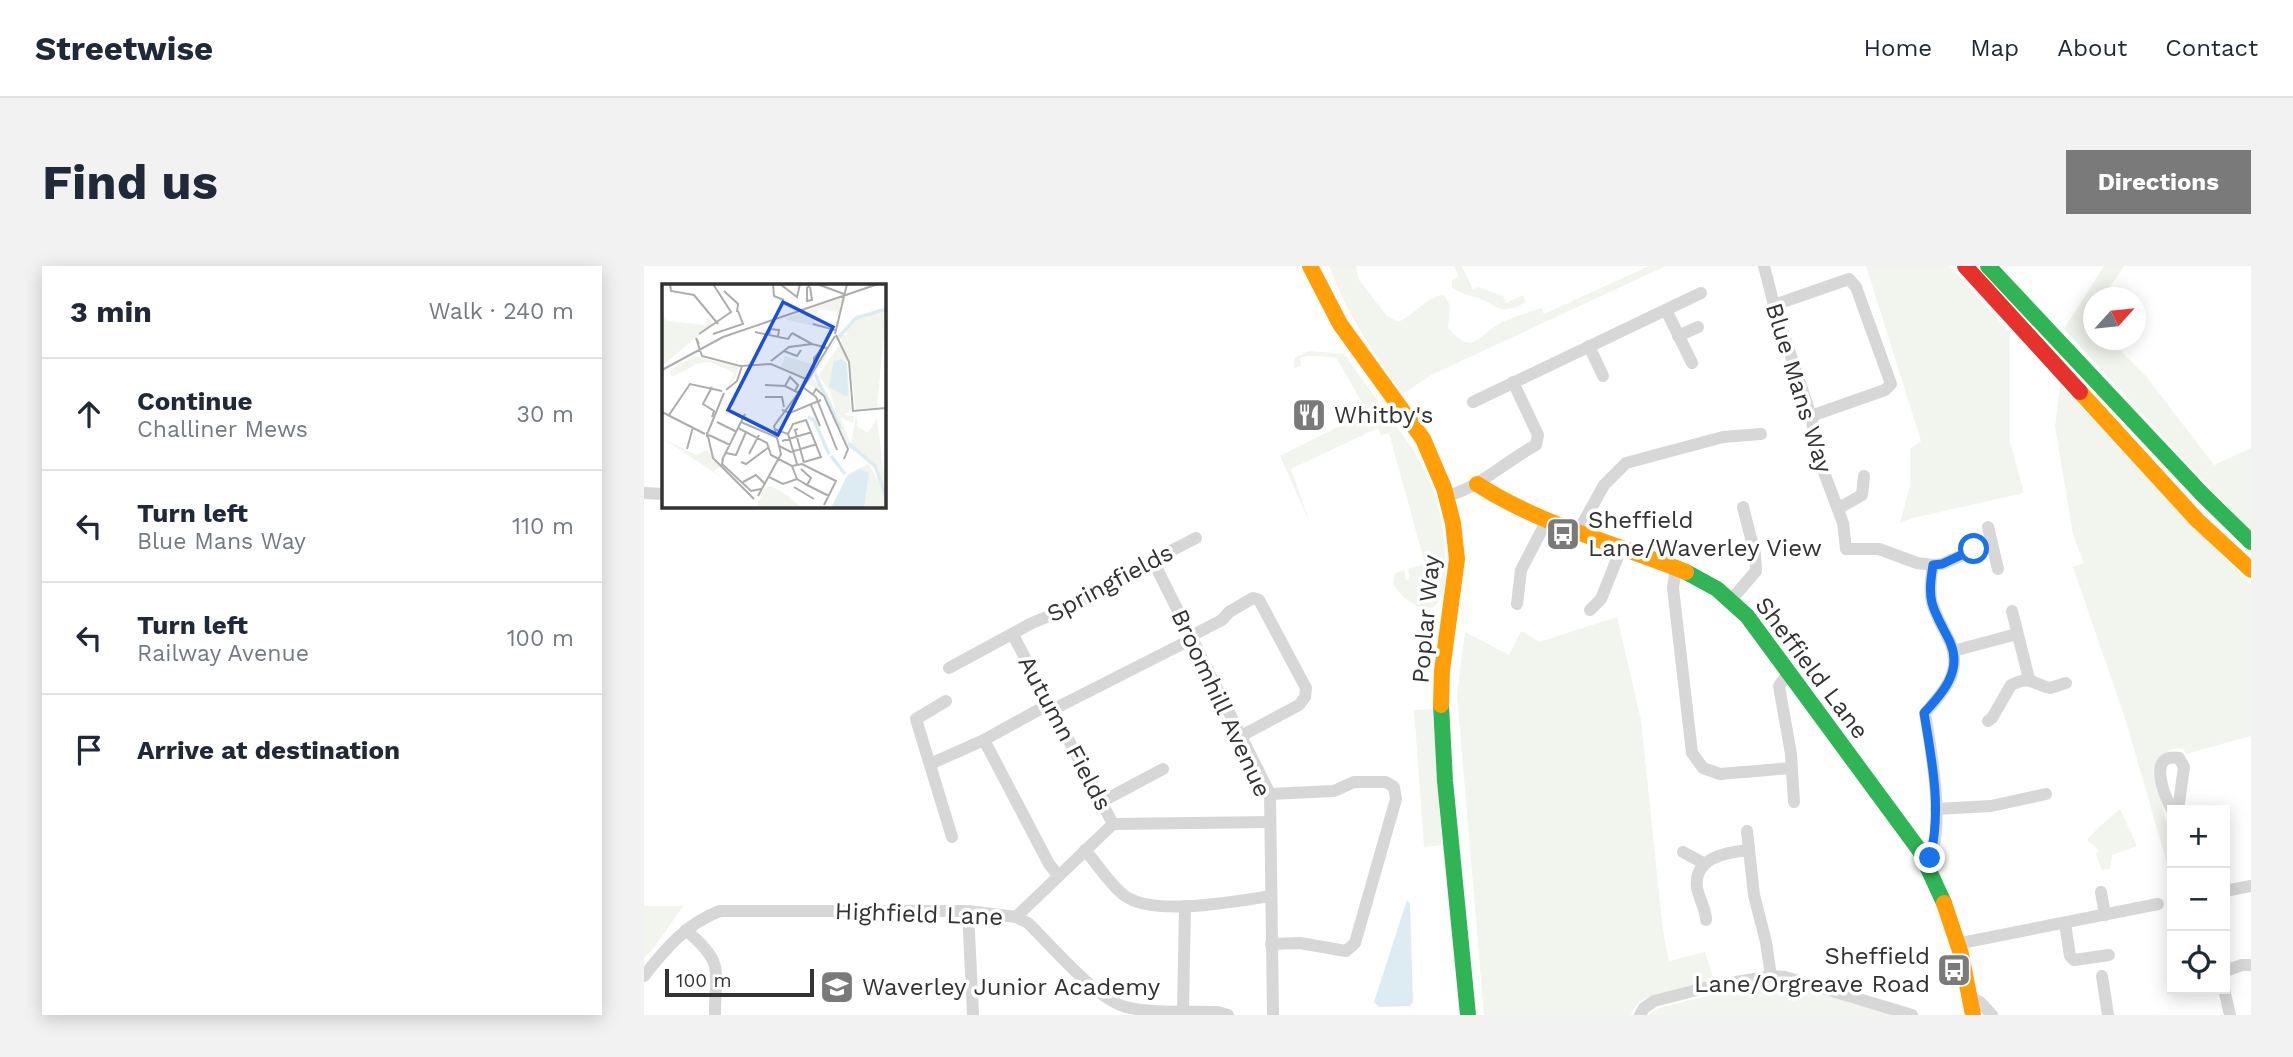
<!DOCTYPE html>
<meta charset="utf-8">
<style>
:root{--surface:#fff;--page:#f2f2f3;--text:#1f2937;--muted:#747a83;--line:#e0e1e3;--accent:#7a7a7a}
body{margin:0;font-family:"Work Sans",sans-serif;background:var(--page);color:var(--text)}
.controls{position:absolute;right:21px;bottom:21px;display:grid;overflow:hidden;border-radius:0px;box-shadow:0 4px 18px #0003}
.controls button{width:63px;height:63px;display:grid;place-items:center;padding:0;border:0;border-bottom:2px solid var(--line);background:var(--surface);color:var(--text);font:35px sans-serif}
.compass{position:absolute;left:1439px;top:21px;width:63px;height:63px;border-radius:50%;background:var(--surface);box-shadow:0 4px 18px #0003;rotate:63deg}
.scale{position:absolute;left:21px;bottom:18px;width:149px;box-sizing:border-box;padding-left:7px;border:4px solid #333;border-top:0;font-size:19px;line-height:24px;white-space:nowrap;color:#333;-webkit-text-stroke:5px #fff;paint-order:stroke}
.stop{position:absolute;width:21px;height:21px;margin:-16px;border:5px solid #1a73e8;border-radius:50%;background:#fff}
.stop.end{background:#1a73e8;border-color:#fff;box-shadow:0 2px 7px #0008}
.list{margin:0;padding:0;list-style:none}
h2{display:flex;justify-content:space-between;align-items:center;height:91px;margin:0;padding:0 28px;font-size:30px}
h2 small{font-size:23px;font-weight:400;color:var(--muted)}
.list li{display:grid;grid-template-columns:46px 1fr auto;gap:21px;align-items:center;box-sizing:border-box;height:112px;padding:0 28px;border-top:2px solid var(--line)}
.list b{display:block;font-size:26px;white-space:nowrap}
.list p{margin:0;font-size:23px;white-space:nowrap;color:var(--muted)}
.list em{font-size:23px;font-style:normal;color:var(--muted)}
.icon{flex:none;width:38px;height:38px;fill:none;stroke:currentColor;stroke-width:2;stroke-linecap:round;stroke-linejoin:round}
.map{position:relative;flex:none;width:1607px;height:749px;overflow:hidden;border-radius:0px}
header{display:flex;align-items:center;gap:42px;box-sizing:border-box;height:98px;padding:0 35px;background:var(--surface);border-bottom:2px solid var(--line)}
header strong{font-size:33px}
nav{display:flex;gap:38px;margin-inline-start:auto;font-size:24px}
.intro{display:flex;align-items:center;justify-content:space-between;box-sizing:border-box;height:168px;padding:0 42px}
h1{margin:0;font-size:49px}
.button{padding:18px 32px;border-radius:0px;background:var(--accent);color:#fff;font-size:24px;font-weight:700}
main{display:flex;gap:42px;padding:0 42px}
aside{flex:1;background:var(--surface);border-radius:0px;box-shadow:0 4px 18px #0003}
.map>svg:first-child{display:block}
</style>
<header>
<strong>Streetwise</strong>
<nav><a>Home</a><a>Map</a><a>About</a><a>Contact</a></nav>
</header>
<div class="intro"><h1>Find us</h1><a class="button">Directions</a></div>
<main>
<aside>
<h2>3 min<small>Walk · 240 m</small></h2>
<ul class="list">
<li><svg class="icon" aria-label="ahead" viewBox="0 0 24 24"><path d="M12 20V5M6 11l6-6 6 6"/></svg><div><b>Continue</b><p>Challiner Mews</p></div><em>30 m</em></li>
<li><svg class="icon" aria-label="left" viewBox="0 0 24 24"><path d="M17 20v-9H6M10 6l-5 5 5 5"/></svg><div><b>Turn left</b><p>Blue Mans Way</p></div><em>110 m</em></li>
<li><svg class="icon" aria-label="left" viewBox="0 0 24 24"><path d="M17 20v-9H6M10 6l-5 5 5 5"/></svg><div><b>Turn left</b><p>Railway Avenue</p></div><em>100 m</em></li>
<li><svg class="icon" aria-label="arrive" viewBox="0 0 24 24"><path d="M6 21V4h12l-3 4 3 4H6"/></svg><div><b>Arrive at destination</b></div></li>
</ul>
</aside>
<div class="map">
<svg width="1607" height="749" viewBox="0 0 1607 749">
<rect width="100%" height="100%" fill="#fff"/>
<!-- green -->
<g fill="#f1f5ed">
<path d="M 685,0 L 712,0 L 715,14 L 743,50 L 754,56 C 769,50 785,29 800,29 L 806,39 L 804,62 C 830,91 834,69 855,58 C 867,51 883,47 897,42 L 900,48 L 1005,0 L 1022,0 L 787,109 L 759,128 C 729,87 703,48 685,0 Z"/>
<path d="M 810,0 L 818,0 L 829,24 L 834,21 L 859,30 L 862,37 L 879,29 L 882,36 C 854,51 857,40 834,32 C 824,29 817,28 808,21 L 808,14 L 815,11 Z"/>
<path d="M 1222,0 L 1306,0 L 1366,67 L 1366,176 L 1380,227 L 1269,252 L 1256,257 L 1266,220 L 1266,183 L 1277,175 Z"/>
<path d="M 1460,0 L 1480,0 L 1459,31 L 1450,32 L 1449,46 L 1445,52 L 1449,57 L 1450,74 L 1466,74 L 1501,109 L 1570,199 L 1607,182 L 1607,267 L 1420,63 Z"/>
<path d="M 665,85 L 700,88 C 712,105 725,123 737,140 C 765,178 785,200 796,248 C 800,267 813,354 776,341 C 765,337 754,328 749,317 L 751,307 L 760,304 L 762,314 L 766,313 L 764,303 L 781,298 L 745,167 L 737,169 L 734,162 L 647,203 L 666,257 L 636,190 L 716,150 L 714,144 L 720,140 L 692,91 L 663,90 L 656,92 L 657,100 L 650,102 L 650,92 Z"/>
<path d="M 1416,119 L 1607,319 L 1607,470 L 1542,488 L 1539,482 L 1528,483 L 1515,492 L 1514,524 L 1528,579 L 1528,615 L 1482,455 L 1429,301 L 1440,297 L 1429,268 L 1411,161 Z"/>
<path d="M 973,351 L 997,454 L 1019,665 L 1025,695 L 1061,686 L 1070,714 C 1058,717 1045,721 1032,724 C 1014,729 994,728 987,749 L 840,749 L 813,429 L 821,366 L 865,389 L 877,365 L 895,376 Z"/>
<path d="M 788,443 L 798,579 L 780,581 L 770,444 Z"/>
<path d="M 1476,543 L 1493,580 L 1468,589 L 1466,603 L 1458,604 L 1452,588 L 1456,585 L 1443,574 L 1455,561 Z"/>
<path d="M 0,640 L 39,640 L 9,683 L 0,692 Z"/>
<path d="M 1111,718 L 1143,718 L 1249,749 L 1005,749 L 1014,742 Z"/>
</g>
<!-- water -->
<path fill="#ddebf3" d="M 763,634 L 766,638 L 769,736 L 766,740 L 735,741 L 730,736 Z"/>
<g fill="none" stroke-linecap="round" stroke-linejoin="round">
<!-- street -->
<g stroke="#d7d7d7" stroke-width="12">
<path d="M 1120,0 L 1130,39 L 1167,150 L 1175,193 L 1199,257 L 1202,283 L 1235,283 L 1273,297 L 1289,299 L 1298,298 L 1347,277"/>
<path d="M 1130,39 L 1205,13 L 1212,21 L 1247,118 L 1241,124 L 1167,150"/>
<path d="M 1022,44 L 1048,97"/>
<path d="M 1034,70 L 1054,61"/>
<path d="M 945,80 L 959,110"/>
<path d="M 829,136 L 1057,27"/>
<path d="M 0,227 L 19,228"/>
<path d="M 803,230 C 835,222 862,195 892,179 L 894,169 L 869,116"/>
<path d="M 1195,242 L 1218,229 L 1220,210"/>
<path d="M 1344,261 L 1354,303"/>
<path d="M 934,266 L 960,219 L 982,197 L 1079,171 L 1117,168"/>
<path d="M 510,297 L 626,528 L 629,749"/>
<path d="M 1032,301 L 1029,322 L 1048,487 L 1059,502 L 1076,508 L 1147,502"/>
<path d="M 1087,334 L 1112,305 L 1111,288 L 1099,241"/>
<path d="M 873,338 L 877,304 L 903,254"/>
<path d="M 946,344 L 957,333 L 977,283"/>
<path d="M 1368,345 L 1385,413"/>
<path d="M 369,369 L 469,558 L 372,651"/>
<path d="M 547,370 L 578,354 L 585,346 L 609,332 L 615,334 L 662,422 L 661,431 L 655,439 L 597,470"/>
<path d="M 1309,385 L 1373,368"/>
<path d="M 305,402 L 388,357 L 427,341 L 510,297 L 517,290 L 552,272"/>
<path d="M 1145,406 L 1135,420 L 1147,488 L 1150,536"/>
<path d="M 302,435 L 272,453 L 308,571"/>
<path d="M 408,444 L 548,373"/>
<path d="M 1344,455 L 1348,452 L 1367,419 C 1387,409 1388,418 1406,422 L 1422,417"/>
<path d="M 340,474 L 405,598 L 414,609"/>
<path d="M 286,498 L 340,474 L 405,438"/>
<path d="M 626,528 L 690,525 L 710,516 L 742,516 L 750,521 L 752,533 L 711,677 L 702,685 L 656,677 L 627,678"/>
<path d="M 457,536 L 519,503"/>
<path d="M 1292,543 L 1347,540 L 1402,528"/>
<path d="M 1528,544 C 1521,531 1502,486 1535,492 L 1540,501 L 1534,544"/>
<path d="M 469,558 L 626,556"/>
<path d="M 1103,565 L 1110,629 L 1122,676 L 1127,710"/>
<path d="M 441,584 C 454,599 466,619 481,630 C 510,651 592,635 627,630"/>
<path d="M 1039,586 L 1061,598"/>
<path d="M 1282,597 C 1304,572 1286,479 1281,447 C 1299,427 1319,405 1306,376 C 1300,363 1292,351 1288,337 C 1285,325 1287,312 1289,299"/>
<path d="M 1581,625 L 1607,620"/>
<path d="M 1457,626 L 1461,649"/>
<path d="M 324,645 L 329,749"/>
<path d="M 1062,654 C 1062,643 1055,633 1053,622 C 1049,591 1084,586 1105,584"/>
<path d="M 1421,657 L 1426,690 L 1430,694 L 1465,689"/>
<path d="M 42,664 C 81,698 71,701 71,749"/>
<path d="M 1312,678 L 1514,638"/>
<path d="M 1581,705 L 1598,699 L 1607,699"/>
<path d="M 0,710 C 21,683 43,657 76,645 L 324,645 L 372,651 L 384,657 C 407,679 453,734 482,741 C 512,748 544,745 574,746 L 584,749"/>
<path d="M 1458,710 L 1464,749"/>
<path d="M 1580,723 L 1586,749"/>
<path d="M 1327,732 L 1336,736 L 1348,749"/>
<path d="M 539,745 L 541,640"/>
<path d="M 996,749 L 1000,742 L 1010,735 L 1065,721 L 1127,710 L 1141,711 L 1165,718 L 1268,749"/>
</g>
<!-- fast -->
<g stroke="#30b455" stroke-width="16">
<path d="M 1344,0 L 1558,228 L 1607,276"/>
<path d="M 1042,306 L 1073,323 L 1103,350 L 1276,585 L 1300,637"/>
<path d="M 797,439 L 801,515 L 824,749"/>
</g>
<!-- slow -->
<g stroke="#ff9f0a" stroke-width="16">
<path d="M 666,0 L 696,58 L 779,173 L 800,222 L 809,257 L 813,293 L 798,405 L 797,439"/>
<path d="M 1436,126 L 1553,254 L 1607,304"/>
<path d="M 833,218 C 898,260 971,277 1042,306"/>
<path d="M 1300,637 L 1317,688 L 1329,749"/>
</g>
<!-- jam -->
<path stroke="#e5322d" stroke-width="16" d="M 1321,0 L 1436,126"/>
</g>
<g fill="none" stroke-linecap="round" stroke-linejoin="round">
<!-- route -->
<path stroke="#1a73e8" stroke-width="9" d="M 1286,592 C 1298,544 1288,495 1280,447 C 1298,428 1319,405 1306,376 C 1300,363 1292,351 1288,337 C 1285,325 1287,312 1289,299 L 1298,298 L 1330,283"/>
</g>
<!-- icons -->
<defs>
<g id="restaurant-square" transform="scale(1.75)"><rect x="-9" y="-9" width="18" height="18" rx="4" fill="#7a7a7a" stroke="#fff"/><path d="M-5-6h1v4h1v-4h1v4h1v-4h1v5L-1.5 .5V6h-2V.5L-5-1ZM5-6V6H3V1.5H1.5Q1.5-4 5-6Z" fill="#fff"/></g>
<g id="bus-square" transform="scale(1.75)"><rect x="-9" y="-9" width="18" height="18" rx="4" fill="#7a7a7a" stroke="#fff"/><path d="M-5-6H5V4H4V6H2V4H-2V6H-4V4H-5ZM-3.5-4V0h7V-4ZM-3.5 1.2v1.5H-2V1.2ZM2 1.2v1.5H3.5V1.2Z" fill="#fff"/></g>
<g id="school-square" transform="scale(1.75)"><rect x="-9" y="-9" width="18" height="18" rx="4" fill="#7a7a7a" stroke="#fff"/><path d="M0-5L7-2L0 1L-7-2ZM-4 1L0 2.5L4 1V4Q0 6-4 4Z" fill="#fff"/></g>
</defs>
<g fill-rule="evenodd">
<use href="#restaurant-square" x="665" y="149"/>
<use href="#bus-square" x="919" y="268"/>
<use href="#bus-square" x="1310" y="704"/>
<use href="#school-square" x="193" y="721"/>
</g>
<g text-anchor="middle" stroke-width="7" stroke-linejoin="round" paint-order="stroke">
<!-- street labels -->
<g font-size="24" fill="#333" stroke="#fff">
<text transform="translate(1155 122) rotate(73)" y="8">Blue Mans Way</text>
<text transform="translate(466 317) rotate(-28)" y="8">Springfields</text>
<text transform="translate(782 353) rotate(-85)" y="8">Poplar Way</text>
<text transform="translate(1168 402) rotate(53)" y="8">Sheffield Lane</text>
<text transform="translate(577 437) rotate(65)" y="8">Broomhill Avenue</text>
<text transform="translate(421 467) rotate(62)" y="8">Autumn Fields</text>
<text transform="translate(275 648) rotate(2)" y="8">Highfield Lane</text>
</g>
<!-- poi labels -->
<g font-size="24" fill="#333" stroke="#fff" text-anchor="start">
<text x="690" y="157">Whitby's</text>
<text x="944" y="262">Sheffield<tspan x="944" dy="28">Lane/Waverley View</tspan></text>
<text x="1286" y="698" text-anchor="end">Sheffield<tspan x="1286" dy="28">Lane/Orgreave Road</tspan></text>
<text x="218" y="729">Waverley Junior Academy</text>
</g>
</g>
<!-- overview -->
<g transform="translate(18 18)">
<rect width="224" height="224" fill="#fff"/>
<path d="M 182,13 L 180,20 L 176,19 L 179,25 L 174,33 L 175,28 L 157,25 L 152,39 L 160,44 L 122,35 ZM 224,26 L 215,124 L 194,128 L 189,87 L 177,51 L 185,51 L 182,46 L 194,35 ZM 0,30 L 6,37 L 44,41 L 46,32 L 51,39 L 0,82 ZM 175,55 L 151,94 L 165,109 L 177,138 L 168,107 L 156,92 L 178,60 L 184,69 L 189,126 L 183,131 L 192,132 L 191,139 L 178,133 L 189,161 L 194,130 L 196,143 L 206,149 L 215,134 L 224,207 L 213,180 L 187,164 L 164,110 L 146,100 L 150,84 L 146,95 L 119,83 L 123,72 L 148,80 ZM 33,72 L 76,83 L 74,93 L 66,103 L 72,89 L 48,78 L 37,79 L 10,93 L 8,86 ZM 0,154 L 34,171 L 45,166 L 58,183 L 52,187 L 59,193 ZM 207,180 L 223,210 L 224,224 L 169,224 L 187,189 ZM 109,202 L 125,211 L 140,224 L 94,224 L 103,203 Z" fill="#f1f5ed"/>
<path d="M 180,75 L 185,80 L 186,111 L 183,112 L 167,103 L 172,77 ZM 198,185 L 207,189 L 202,224 L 169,224 L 185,192 Z" fill="#ddebf3"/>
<path fill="none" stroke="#ddebf3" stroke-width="3.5" d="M 174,56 L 194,34 L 224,25M 153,90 L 179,145M 146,133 L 152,136 L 167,170M 186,159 L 213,182 L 224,212M 169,172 L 183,190"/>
<path fill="none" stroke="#adadad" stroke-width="2" d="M 8,0 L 9,7 L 32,11 L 56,40M 111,0 L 112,12 L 122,16M 118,0 L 135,13 L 138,0M 155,0 L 182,10M 148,3 L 150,16 L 145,17 L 145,4 L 149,0M 62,7 L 76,20 L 75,28M 155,41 L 151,40 L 173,46M 93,48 L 126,55 L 130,49M 130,49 L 150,60M 37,50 L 69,28 L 51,0M 51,50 L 81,40 L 76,27M 173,50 L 185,0M 107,51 L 108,45 L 117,46 L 116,52M 174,51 L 187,78 L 191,127 L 224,124M 37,60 L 34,54 L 40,72 L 78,82 L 109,80 L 146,96 L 173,52M 122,67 L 135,72 L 139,66M 109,77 L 127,63 L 150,60 L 166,64M 0,86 L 61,53 L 216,0M 152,86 L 152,74 L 163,62M 103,101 L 123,102 L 139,110M 123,102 L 128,93 L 136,101 L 133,107M 142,104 L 154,113 L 175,166M 64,106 L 75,97 L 80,82M 151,110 L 154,105 L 162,112 L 186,165 L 182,175M 103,113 L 120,113 L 122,123M 149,121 L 158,142M 120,126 L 128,129 L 159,116M 0,128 L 43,150M 7,131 L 28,100 L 60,107M 50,133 L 52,127 L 41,120 L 50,103M 55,138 L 75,148M 79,138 L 114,153M 76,144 L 105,159 L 109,171 L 130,182 L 135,195M 112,145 L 126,150 L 135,180M 136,145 L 133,146 L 142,179M 46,148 L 62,109M 126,150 L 131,140 L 144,136 L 159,173 L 142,178M 47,151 L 68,161M 45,153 L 45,148 L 51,174 L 92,215M 120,157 L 150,148M 117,162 L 129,168 L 155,160M 25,165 L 31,143M 64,169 L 74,171 L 84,148M 87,170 L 97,151M 61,175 L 60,180 L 89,207 L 99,205M 60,176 L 83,130M 79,178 L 84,180 L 107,163M 130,182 L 140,180 L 174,197 L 162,221M 107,193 L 121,200 L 135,195M 135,195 L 145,201 L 149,194 L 139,185M 81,198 L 94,191 L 103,200M 145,201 L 167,212M 132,203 L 152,215M 96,212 L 119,170 L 112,142 L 146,96"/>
<path fill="#1d4ed8" fill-opacity="0.15" stroke="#1d4ed8" stroke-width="3.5" d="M 121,18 L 171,43 L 116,151 L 66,126 Z"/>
<rect width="224" height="224" fill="none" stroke="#333" stroke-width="3.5"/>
</g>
</svg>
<div class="controls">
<button>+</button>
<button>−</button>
<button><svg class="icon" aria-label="locate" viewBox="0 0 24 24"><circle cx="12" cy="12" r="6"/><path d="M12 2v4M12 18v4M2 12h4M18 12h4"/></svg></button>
</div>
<svg class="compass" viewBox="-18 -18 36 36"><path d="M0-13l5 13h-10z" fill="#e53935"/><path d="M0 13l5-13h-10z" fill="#747a83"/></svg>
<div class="scale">100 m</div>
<div class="stop" style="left:1330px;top:283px"></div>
<div class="stop end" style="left:1286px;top:592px"></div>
</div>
</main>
